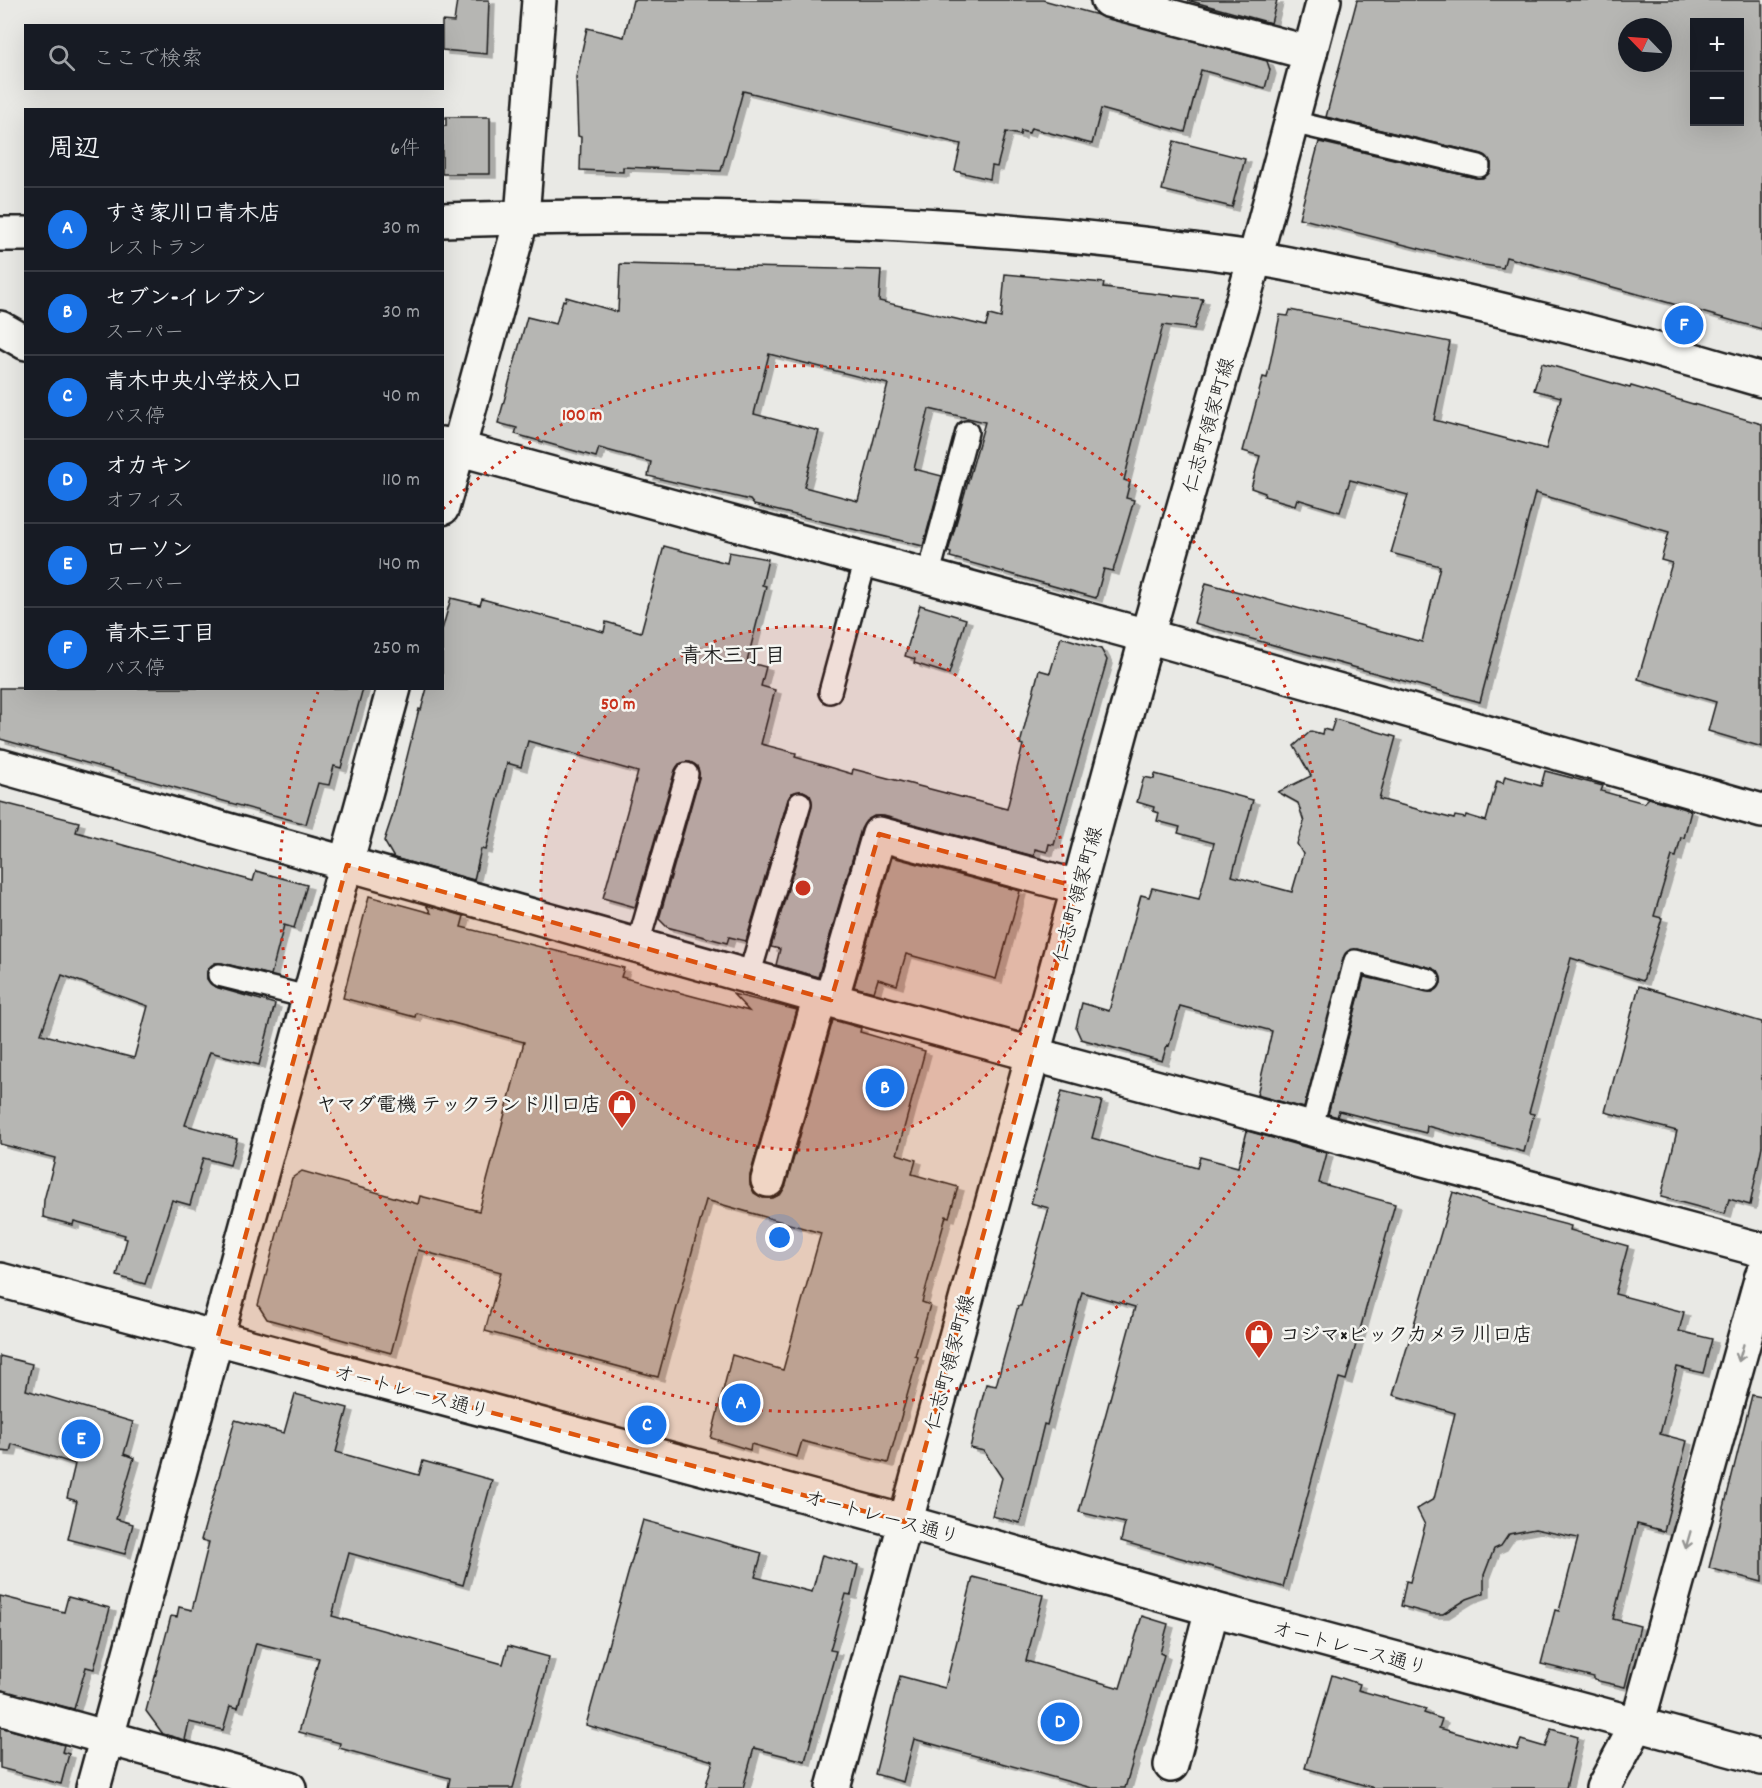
<!DOCTYPE html>
<html lang="ja">
<meta charset="utf-8">
<style>
:root{--surface:#171b24;--page:#20242c;--text:#f1f3f6;--muted:#9ea1a6;--line:#363941;--accent:#1a73e8}
body{margin:0;font-family:Dekko,"Klee One",sans-serif;background:var(--page);color:var(--text)}
.controls{position:absolute;right:18px;top:18px;display:grid;overflow:hidden;border-radius:0px;box-shadow:0 6px 24px #0002}
.controls button{width:54px;height:54px;display:grid;place-items:center;padding:0;border:0;border-bottom:2px solid var(--line);background:var(--surface);color:var(--text);font:30px sans-serif}
.compass{position:absolute;left:1618px;top:18px;width:54px;height:54px;border-radius:50%;background:var(--surface);box-shadow:0 6px 24px #0002;rotate:295deg}
.you{position:absolute;left:780px;top:1238px;width:21px;height:21px;margin:-15px;border:4px solid #fff;border-radius:50%;background:#1a73e8;box-shadow:0 0 0 9px #1a73e833}
.badge{display:grid;place-items:center;width:39px;height:39px;border-radius:50%;background:var(--accent);color:#fff;font-size:20px;font-weight:700}
.pin{position:absolute;translate:-50% -50%;border:3px solid #fff;box-shadow:0 2px 6px #0006}
.list{margin:0;padding:0;list-style:none}
h2{display:flex;justify-content:space-between;align-items:center;height:78px;margin:0;padding:0 24px;font-size:26px}
h2 small{font-size:20px;font-weight:400;color:var(--muted)}
.list li{display:grid;grid-template-columns:39px 1fr auto;gap:18px;align-items:center;box-sizing:border-box;height:84px;padding:0 24px;border-top:2px solid var(--line)}
.list b{display:block;font-size:22px;white-space:nowrap}
.list p{margin:0;font-size:20px;white-space:nowrap;color:var(--muted)}
.list em{font-size:20px;font-style:normal;color:var(--muted)}
.icon{flex:none;width:33px;height:33px;fill:none;stroke:currentColor;stroke-width:2;stroke-linecap:round;stroke-linejoin:round}
.map{position:relative;flex:none;width:1762px;height:1788px;overflow:hidden}
.search{position:absolute;background:var(--surface);box-shadow:0 6px 24px #0002;left:24px;top:24px;width:420px;height:66px;display:flex;align-items:center;gap:15px;box-sizing:border-box;padding:0 21px;border-radius:0px;color:var(--muted);font-size:22px}
.panel{position:absolute;background:var(--surface);box-shadow:0 6px 24px #0002;left:24px;top:108px;width:420px;height:582px;border-radius:0px}
.map>svg:first-child{display:block}
</style>
<div class="map">
<svg width="1762" height="1788" viewBox="0 0 1762 1788">
<defs>
<filter id="shadow"><feDropShadow dx="6" dy="4" stdDeviation="0" flood-color="#0004"/></filter>
</defs>
<rect width="100%" height="100%" fill="#e9e9e5"/>
<filter id="ink" filterUnits="userSpaceOnUse"><feTurbulence type="fractalNoise" baseFrequency=".0167" numOctaves="2"/><feDisplacementMap in="SourceGraphic" scale="12" xChannelSelector="R" yChannelSelector="G"/><feConvolveMatrix kernelMatrix="1 2 1 2 8 2 1 2 1" color-interpolation-filters="sRGB"/></filter>
<g filter="url(#ink)">
<!-- building -->
<g fill="#b6b6b3" stroke="#1c1c1c" stroke-width="1.5" fill-rule="evenodd" filter="url(#shadow)">
<path d="M 457,0 L 489,0 L 487,54 L 442,50 L 442,21 L 454,22 Z"/>
<path d="M 633,0 L 1043,0 L 1267,61 L 1270,70 L 1265,88 L 1201,70 L 1185,132 L 1101,109 L 1092,144 L 1031,128 L 1029,133 L 1021,131 L 1020,135 L 1006,132 L 997,167 L 992,166 L 990,179 L 955,171 L 961,144 L 743,91 L 721,171 L 623,167 L 623,172 L 580,170 L 581,137 L 578,136 L 576,77 L 587,28 L 624,37 Z"/>
<path d="M 1187,0 L 1277,0 L 1271,23 Z"/>
<path d="M 1357,0 L 1762,0 L 1762,329 L 1506,257 L 1503,268 L 1484,265 L 1299,218 L 1319,142 L 1476,178 L 1483,178 L 1491,169 L 1491,162 L 1482,154 L 1326,117 ZM 1695,22 L 1740,22 L 1740,122 L 1695,122 ZM 1627,27 L 1663,27 L 1663,63 L 1627,63 Z"/>
<path d="M 446,117 L 490,117 L 490,174 L 442,174 L 442,126 L 446,126 Z"/>
<path d="M 1174,141 L 1245,159 L 1232,207 L 1162,190 Z"/>
<path d="M 620,264 L 881,270 L 879,301 L 986,326 L 989,315 L 1001,318 L 1005,274 L 1104,283 L 1103,288 L 1203,299 L 1194,329 L 1163,325 L 1124,480 L 1130,482 L 1126,498 L 1134,500 L 1113,571 L 1104,569 L 1096,598 L 950,557 L 951,553 L 948,552 L 985,422 L 929,409 L 914,469 L 942,476 L 923,546 L 754,505 L 750,500 L 648,476 L 651,462 L 599,448 L 596,457 L 515,434 L 517,428 L 498,423 L 527,317 L 556,324 L 563,300 L 565,301 L 566,297 L 618,312 ZM 769,354 L 888,384 L 858,501 L 804,487 L 819,431 L 754,414 Z"/>
<path d="M 1290,310 L 1450,342 L 1434,420 L 1546,449 L 1561,397 L 1534,390 L 1542,363 L 1630,388 L 1631,386 L 1762,424 L 1762,747 L 1708,731 L 1716,702 L 1638,679 L 1672,563 L 1661,560 L 1669,532 L 1535,493 L 1480,702 L 1194,623 L 1206,583 L 1422,642 L 1440,566 L 1391,553 L 1408,495 L 1350,480 L 1340,512 L 1297,499 L 1295,505 L 1264,496 L 1265,493 L 1251,488 L 1260,456 L 1243,451 L 1263,377 L 1267,378 L 1280,315 L 1288,316 Z"/>
<path d="M 664,546 L 727,563 L 729,552 L 768,559 L 762,585 L 766,586 L 747,662 L 766,667 L 761,686 L 775,690 L 761,744 L 796,753 L 795,757 L 852,774 L 853,769 L 1007,809 L 1023,745 L 1020,744 L 1039,670 L 1050,673 L 1061,637 L 1101,649 L 1107,660 L 1054,845 L 1049,844 L 1047,852 L 1035,849 L 1034,856 L 884,816 L 874,816 L 866,821 L 861,829 L 818,977 L 776,965 L 780,949 L 771,947 L 812,807 L 810,795 L 803,791 L 792,793 L 788,799 L 746,941 L 729,937 L 727,943 L 667,927 L 659,919 L 699,778 L 697,766 L 690,762 L 679,764 L 675,770 L 635,907 L 603,898 L 638,772 L 528,741 L 521,767 L 507,763 L 486,850 L 481,849 L 474,880 L 394,858 L 384,841 L 392,817 L 419,709 L 421,710 L 427,688 L 442,688 L 442,630 L 451,598 L 480,605 L 482,599 L 604,632 L 606,622 L 641,632 Z"/>
<path d="M 920,605 L 966,619 L 949,674 L 914,663 L 915,659 L 905,656 Z"/>
<path d="M 0,688 L 363,688 L 341,768 L 334,766 L 329,785 L 318,783 L 306,824 L 0,739 Z"/>
<path d="M 1335,719 L 1396,737 L 1379,799 L 1454,819 L 1455,816 L 1465,818 L 1466,815 L 1486,821 L 1497,781 L 1503,783 L 1505,776 L 1541,786 L 1545,771 L 1603,786 L 1601,791 L 1644,803 L 1649,798 L 1691,811 L 1684,838 L 1681,837 L 1676,857 L 1672,856 L 1654,916 L 1662,918 L 1643,981 L 1571,958 L 1529,1113 L 1534,1114 L 1524,1152 L 1427,1126 L 1426,1133 L 1339,1111 L 1337,1117 L 1328,1114 L 1364,977 L 1432,992 L 1441,983 L 1438,971 L 1432,968 L 1358,949 L 1346,953 L 1304,1108 L 1257,1095 L 1272,1031 L 1180,1006 L 1169,1046 L 1167,1045 L 1162,1061 L 1081,1039 L 1076,1028 L 1082,1003 L 1109,1011 L 1141,895 L 1149,897 L 1152,888 L 1199,899 L 1214,843 L 1178,833 L 1180,827 L 1157,821 L 1159,813 L 1153,811 L 1154,807 L 1137,802 L 1144,777 L 1154,779 L 1155,774 L 1253,800 L 1232,876 L 1292,892 L 1303,854 L 1297,844 L 1304,822 L 1298,803 L 1278,792 L 1311,776 L 1294,746 L 1311,731 L 1322,734 L 1323,729 L 1331,731 Z"/>
<path d="M 0,802 L 79,822 L 76,832 L 253,881 L 256,871 L 307,885 L 294,928 L 284,925 L 271,975 L 222,963 L 215,963 L 207,971 L 207,979 L 215,987 L 275,1004 L 259,1065 L 210,1052 L 185,1125 L 237,1139 L 230,1165 L 203,1158 L 190,1205 L 172,1200 L 145,1284 L 117,1276 L 127,1239 L 124,1238 L 125,1235 L 74,1221 L 73,1225 L 43,1217 L 44,1200 L 55,1158 L 0,1144 ZM 62,975 L 148,1006 L 134,1058 L 41,1034 Z"/>
<path d="M 892,857 L 1020,891 L 996,979 L 906,954 L 897,985 L 878,979 L 874,992 L 854,987 Z"/>
<path d="M 369,896 L 431,913 L 426,905 L 464,916 L 461,927 L 624,968 L 621,977 L 749,1011 L 733,994 L 797,1010 L 750,1175 L 750,1184 L 754,1193 L 763,1198 L 773,1198 L 781,1194 L 786,1185 L 833,1020 L 861,1028 L 860,1032 L 925,1051 L 897,1154 L 916,1160 L 912,1174 L 958,1187 L 949,1217 L 946,1216 L 922,1302 L 930,1305 L 915,1356 L 918,1357 L 888,1463 L 802,1441 L 797,1457 L 751,1444 L 750,1450 L 711,1438 L 732,1355 L 783,1370 L 821,1233 L 706,1200 L 658,1377 L 485,1331 L 501,1272 L 418,1250 L 391,1353 L 267,1319 L 258,1305 L 292,1178 L 302,1171 L 418,1204 L 420,1196 L 479,1211 L 524,1042 L 416,1013 L 415,1017 L 343,998 Z"/>
<path d="M 1639,986 L 1762,1022 L 1762,1146 L 1750,1205 L 1729,1199 L 1725,1214 L 1661,1197 L 1677,1131 L 1605,1112 Z"/>
<path d="M 1062,1091 L 1102,1101 L 1092,1138 L 1197,1168 L 1200,1157 L 1238,1167 L 1247,1131 L 1327,1153 L 1319,1183 L 1395,1204 L 1346,1380 L 1339,1378 L 1283,1587 L 1121,1541 L 1125,1523 L 1079,1512 L 1135,1307 L 1082,1292 L 1047,1425 L 1044,1424 L 1020,1523 L 992,1516 L 1002,1478 L 984,1451 L 970,1448 L 986,1384 L 996,1386 L 1018,1306 L 1021,1306 L 1049,1208 L 1031,1203 Z"/>
<path d="M 1453,1192 L 1487,1204 L 1571,1226 L 1570,1230 L 1628,1246 L 1615,1294 L 1684,1312 L 1679,1331 L 1712,1339 L 1703,1373 L 1677,1367 L 1660,1434 L 1687,1441 L 1664,1531 L 1637,1524 L 1613,1619 L 1640,1626 L 1625,1687 L 1594,1680 L 1594,1677 L 1541,1664 L 1555,1610 L 1559,1611 L 1578,1538 L 1535,1529 L 1509,1534 L 1501,1546 L 1494,1549 L 1484,1575 L 1484,1593 L 1467,1599 L 1443,1614 L 1431,1614 L 1401,1606 L 1406,1581 L 1410,1582 L 1425,1525 L 1417,1509 L 1434,1499 L 1455,1413 L 1393,1395 Z"/>
<path d="M 0,1356 L 32,1364 L 26,1390 L 133,1422 L 124,1454 L 134,1458 L 116,1519 L 133,1524 L 125,1554 L 68,1539 L 77,1501 L 67,1498 L 75,1464 L 12,1444 L 10,1452 L 0,1451 Z"/>
<path d="M 295,1394 L 348,1408 L 336,1452 L 419,1475 L 423,1461 L 492,1480 L 463,1585 L 349,1553 L 332,1616 L 503,1664 L 508,1646 L 549,1657 L 513,1788 L 448,1788 L 450,1778 L 339,1748 L 340,1743 L 299,1732 L 319,1658 L 256,1643 L 238,1708 L 230,1706 L 223,1730 L 189,1722 L 185,1740 L 163,1734 L 146,1711 L 171,1616 L 177,1617 L 179,1607 L 192,1610 L 209,1542 L 201,1540 L 235,1420 L 284,1433 Z"/>
<path d="M 1752,1395 L 1762,1397 L 1762,1582 L 1709,1568 Z"/>
<path d="M 643,1520 L 762,1553 L 755,1577 L 812,1592 L 822,1555 L 858,1565 L 851,1595 L 846,1594 L 830,1650 L 836,1651 L 805,1761 L 754,1748 L 743,1788 L 705,1788 L 713,1761 L 586,1725 Z"/>
<path d="M 973,1577 L 1043,1595 L 1026,1661 L 1120,1688 L 1142,1616 L 1168,1624 L 1160,1653 L 1164,1655 L 1125,1788 L 1092,1788 L 914,1739 L 903,1782 L 875,1774 L 900,1676 L 945,1688 Z"/>
<path d="M 0,1596 L 64,1612 L 68,1597 L 110,1608 L 94,1669 L 86,1667 L 74,1709 L 0,1690 Z"/>
<path d="M 1332,1675 L 1360,1684 L 1358,1690 L 1426,1709 L 1424,1713 L 1442,1719 L 1439,1728 L 1517,1750 L 1521,1740 L 1545,1747 L 1551,1729 L 1578,1737 L 1566,1788 L 1374,1788 L 1305,1768 Z"/>
<path d="M 0,1727 L 64,1745 L 62,1752 L 69,1754 L 61,1784 L 0,1768 Z"/>
</g>
<g fill="none" stroke-linecap="round" stroke-linejoin="round">
<!-- service casing -->
<g stroke="#1c1c1c" stroke-width="26">
<g id="service">
<path d="M 1292,122 L 1479,166"/>
<path d="M 928,577 L 967,432"/>
<path d="M 830,692 L 866,559"/>
<path d="M 638,944 L 687,774"/>
<path d="M 219,975 L 311,998"/>
<path d="M 749,976 L 800,803"/>
<path d="M 1311,1130 L 1355,961 L 1429,980"/>
</g>
</g>
<!-- minor casing -->
<g stroke="#1c1c1c" stroke-width="38">
<g id="minor">
<path d="M 1108,0 L 1310,53"/>
<path d="M 831,1000 L 879,834 L 1078,887"/>
<path d="M 768,1180 L 820,997"/>
<path d="M 1171,1765 L 1212,1609"/>
<path d="M 1603,1788 L 1637,1725 L 1762,1276"/>
</g>
</g>
<!-- tertiary casing -->
<g stroke="#1c1c1c" stroke-width="38">
<g id="tertiary">
<path d="M 442,220 C 709,211 989,220 1253,258 C 1291,263 1328,273 1365,280 C 1499,307 1631,341 1762,380"/>
<path d="M 0,234 L 26,234"/>
<path d="M 0,328 L 26,343"/>
<path d="M 442,444 L 1147,636 L 1762,811"/>
<path d="M 442,508 L 522,217 L 539,0"/>
<path d="M 0,766 L 831,1000 L 1762,1250"/>
<path d="M 0,1280 L 905,1522 L 1212,1609 L 1762,1758"/>
<path d="M 0,1708 L 289,1788"/>
<path d="M 93,1788 L 394,688"/>
<path d="M 833,1788 L 1147,636 L 1255,258 L 1324,0"/>
</g>
</g>
<!-- service -->
<use href="#service" stroke="#f6f6f2" stroke-width="21"/>
<!-- minor -->
<use href="#minor" stroke="#f6f6f2" stroke-width="33"/>
<!-- tertiary -->
<use href="#tertiary" stroke="#f6f6f2" stroke-width="33"/>
</g>
<!-- one-way arrows -->
<defs><path id="oneway-shaft" d="M-6 0H5M1.5-3L5.5 0L1.5 3" fill="none" stroke-width="1.6" stroke-linecap="round" stroke-linejoin="round" transform="scale(1.5)"/></defs>
<g stroke="#949492">
<use href="#oneway-shaft" transform="translate(1741 1353) rotate(106)"/>
<use href="#oneway-shaft" transform="translate(1688 1540) rotate(106)"/>
</g>
</g>
<!-- marked area -->
<path fill="#de560d" fill-opacity="0.2" stroke="#de560d" stroke-width="4.5" stroke-dasharray="12 8" stroke-linejoin="round" d="M 879,834 L 1078,887 L 905,1522 L 217,1340 L 347,865 L 831,1000 Z"/>
<!-- distance rings -->
<circle cx="803" cy="888" r="262" fill="#c8321e" fill-opacity=".12"/>
<g fill="none" stroke="#c8321e" stroke-width="3" stroke-dasharray="3 6">
<circle cx="803" cy="888" r="262"/>
<path d="M443 509A523 523 0 1 1 318 692"/>
</g>
<!-- icons -->
<defs>
<g id="shop-pin" transform="scale(1.5)"><path d="M0 17L-7.5 6A9.5 9.5 0 1 1 7.5 6Z" fill="#c8321e" stroke="#f6f6f2"/><path d="M-5-2.5h2.3a2.7 3.5 0 0 1 5.4 0H5L5.5 6h-11ZM-1.5-2.5h3a1.5 2.3 0 0 0-3 0Z" fill="#fff"/></g>
</defs>
<g fill-rule="evenodd">
<use href="#shop-pin" x="622" y="1104"/>
<use href="#shop-pin" x="1259" y="1334"/>
</g>
<g text-anchor="middle" stroke-width="5" stroke-linejoin="round" paint-order="stroke">
<!-- street labels -->
<g font-size="20" fill="#1c1c1c" stroke="#f6f6f2">
<text transform="translate(1208 425) rotate(-74)" y="7">仁志町領家町線</text>
<text transform="translate(1077 894) rotate(-75)" y="7">仁志町領家町線</text>
<text transform="translate(949 1362) rotate(-75)" y="7">仁志町領家町線</text>
<text transform="translate(412 1391) rotate(15)" y="7">オートレース通り</text>
<text transform="translate(882 1516) rotate(15)" y="7">オートレース通り</text>
<text transform="translate(1350 1647) rotate(15)" y="7">オートレース通り</text>
</g>
<!-- poi labels -->
<g font-size="20" font-weight="bold" fill="#1c1c1c" stroke="#f6f6f2" text-anchor="end">
<text x="601" y="1111">ヤマダ電機 テックランド川口店</text>
<text x="1280" y="1341" text-anchor="start">コジマ×ビックカメラ 川口店</text>
</g>
<!-- neighbourhood labels -->
<g font-size="21" font-weight="bold" fill="#1c1c1c" stroke="#f6f6f2">
<text x="733" y="662">青木三丁目</text>
</g>
</g>
<circle cx="803" cy="888" r="9" fill="#c8321e" stroke="#f6f6f2" stroke-width="3"/>
<g font-size="18" text-anchor="middle" font-weight="bold" fill="#c8321e" stroke="#f6f6f2" stroke-width="5" stroke-linejoin="round" paint-order="stroke">
<text x="582" y="420">100 m</text>
<text x="618" y="709">50 m</text>
</g>
</svg>
<div class="controls">
<button>+</button>
<button>−</button>
</div>
<svg class="compass" viewBox="-18 -18 36 36"><path d="M0-13l5 13h-10z" fill="#e53935"/><path d="M0 13l5-13h-10z" fill="#9ea1a6"/></svg>
<div class="you"></div>
<div class="pin badge" style="left:741px;top:1403px">A</div>
<div class="pin badge" style="left:885px;top:1088px">B</div>
<div class="pin badge" style="left:647px;top:1425px">C</div>
<div class="pin badge" style="left:1060px;top:1722px">D</div>
<div class="pin badge" style="left:81px;top:1439px">E</div>
<div class="pin badge" style="left:1684px;top:325px">F</div>
<div class="search"><svg class="icon" aria-label="search" viewBox="0 0 24 24"><circle cx="10" cy="10" r="6"/><path d="M15 15l6 6"/></svg>ここで検索</div>
<section class="panel">
<h2>周辺<small>6件</small></h2>
<ul class="list">
<li><span class="badge">A</span><div><b>すき家川口青木店</b><p>レストラン</p></div><em>30 m</em></li>
<li><span class="badge">B</span><div><b>セブン-イレブン</b><p>スーパー</p></div><em>30 m</em></li>
<li><span class="badge">C</span><div><b>青木中央小学校入口</b><p>バス停</p></div><em>40 m</em></li>
<li><span class="badge">D</span><div><b>オカキン</b><p>オフィス</p></div><em>110 m</em></li>
<li><span class="badge">E</span><div><b>ローソン</b><p>スーパー</p></div><em>140 m</em></li>
<li><span class="badge">F</span><div><b>青木三丁目</b><p>バス停</p></div><em>250 m</em></li>
</ul>
</section>
</div>
